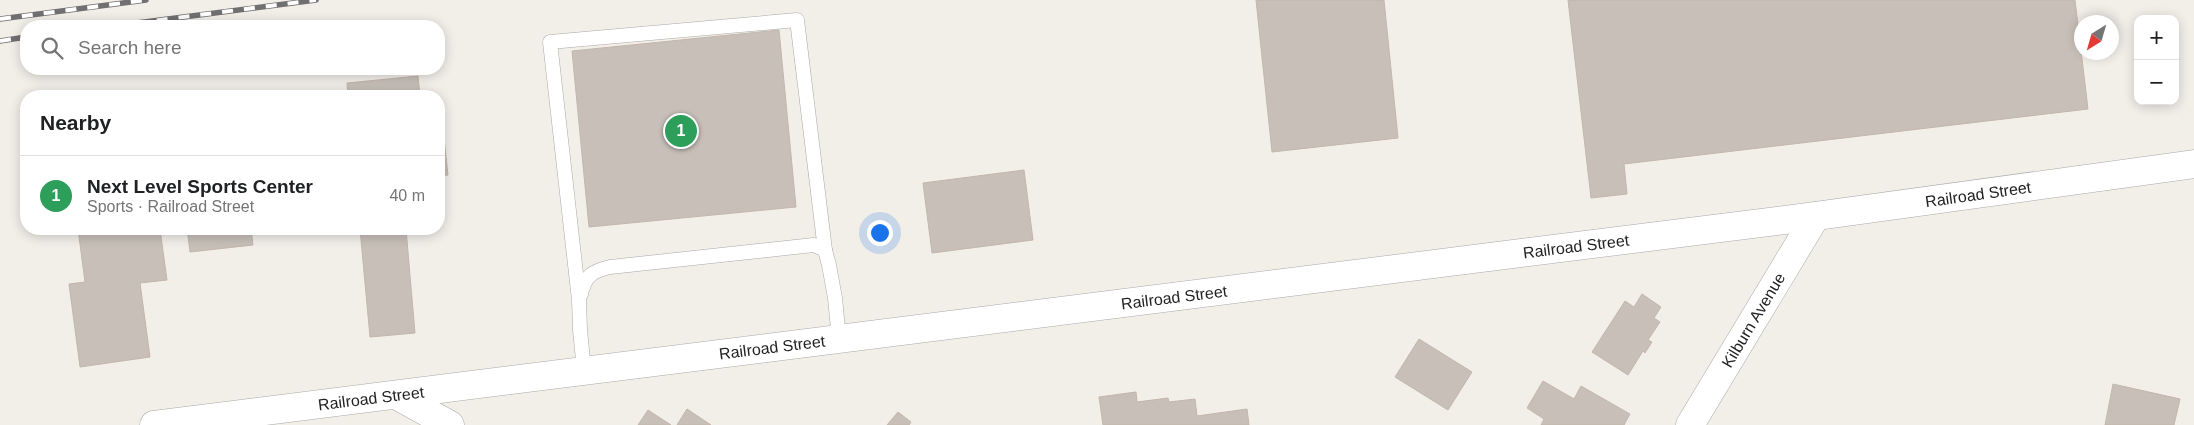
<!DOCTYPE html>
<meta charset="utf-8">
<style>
:root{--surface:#fff;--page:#f2f2f2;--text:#202124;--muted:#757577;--line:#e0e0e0;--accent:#d40000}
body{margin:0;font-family:Helvetica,sans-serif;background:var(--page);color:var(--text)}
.controls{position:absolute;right:15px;top:15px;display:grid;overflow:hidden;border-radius:10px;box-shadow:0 2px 12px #0003}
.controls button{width:45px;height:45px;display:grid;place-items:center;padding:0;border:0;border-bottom:1px solid var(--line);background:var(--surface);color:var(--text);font:25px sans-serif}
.compass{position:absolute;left:2074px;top:15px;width:45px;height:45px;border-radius:50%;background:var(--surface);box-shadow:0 2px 12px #0003;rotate:217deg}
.you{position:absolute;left:879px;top:232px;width:18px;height:18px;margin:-12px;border:4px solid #fff;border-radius:50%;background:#1a73e8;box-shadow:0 0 0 8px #1a73e833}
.badge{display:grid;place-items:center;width:32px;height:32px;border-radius:50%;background:var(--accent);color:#fff;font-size:16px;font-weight:700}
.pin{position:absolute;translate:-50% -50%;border:2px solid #fff;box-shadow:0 1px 5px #0006}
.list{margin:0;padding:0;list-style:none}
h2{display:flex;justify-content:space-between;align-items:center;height:65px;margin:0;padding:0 20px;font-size:21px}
h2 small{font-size:16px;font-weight:400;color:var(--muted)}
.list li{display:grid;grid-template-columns:32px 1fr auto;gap:15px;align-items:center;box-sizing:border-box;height:80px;padding:0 20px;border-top:1px solid var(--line)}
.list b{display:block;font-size:19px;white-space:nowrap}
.list p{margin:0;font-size:16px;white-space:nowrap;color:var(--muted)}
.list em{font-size:16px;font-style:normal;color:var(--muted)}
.icon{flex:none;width:28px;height:28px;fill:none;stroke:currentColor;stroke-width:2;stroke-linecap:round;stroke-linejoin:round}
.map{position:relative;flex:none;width:2194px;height:425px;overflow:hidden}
.search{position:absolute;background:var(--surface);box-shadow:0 2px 12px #0003;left:20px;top:20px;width:425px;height:55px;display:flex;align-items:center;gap:12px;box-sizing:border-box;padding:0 18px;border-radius:20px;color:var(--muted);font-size:19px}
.panel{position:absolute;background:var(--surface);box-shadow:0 2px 12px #0003;left:20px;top:90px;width:425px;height:145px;border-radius:20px}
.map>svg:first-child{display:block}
</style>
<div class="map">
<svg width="2194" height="425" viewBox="0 0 2194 425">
<rect width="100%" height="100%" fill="#f2efe9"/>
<!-- building -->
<g fill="#c7bfb8" stroke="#c4b6ab">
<path d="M 1256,0 L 1384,0 L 1398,138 L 1272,152 Z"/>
<path d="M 1568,0 L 2075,0 L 2088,109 L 1624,164 L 1627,194 L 1591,198 Z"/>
<path d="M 779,30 L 796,207 L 589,227 L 572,51 Z"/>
<path d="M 418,76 L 420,96 L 348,96 L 347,83 Z"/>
<path d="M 439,130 L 443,130 L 448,175 L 439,176 Z"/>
<path d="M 1024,170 L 1033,240 L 932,253 L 923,183 Z"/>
<path d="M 78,229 L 160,229 L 167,280 L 140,283 L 150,357 L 80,367 L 69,284 L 85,282 Z"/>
<path d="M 187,229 L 251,229 L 253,245 L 190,252 Z"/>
<path d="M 360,229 L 406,229 L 415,333 L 370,337 Z"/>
<path d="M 1642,294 L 1661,307 L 1654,318 L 1660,322 L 1648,340 L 1652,342 L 1645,353 L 1643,351 L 1628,375 L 1592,352 L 1625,301 L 1634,307 Z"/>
<path d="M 1419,339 L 1472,372 L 1448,410 L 1395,377 Z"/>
<path d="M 1543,381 L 1574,399 L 1581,386 L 1630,414 L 1624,425 L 1541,425 L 1544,419 L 1527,408 Z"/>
<path d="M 2113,384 L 2180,399 L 2174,425 L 2105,425 Z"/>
<path d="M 1136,392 L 1137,402 L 1168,398 L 1169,402 L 1195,399 L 1197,416 L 1247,409 L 1249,425 L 1103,425 L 1099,397 Z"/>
<path d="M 687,409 L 711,425 L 677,425 Z"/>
<path d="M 648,410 L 671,425 L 638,425 Z"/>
<path d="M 898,412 L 911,422 L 909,425 L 887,425 Z"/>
</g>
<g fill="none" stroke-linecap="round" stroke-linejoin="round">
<!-- lane casing -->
<g stroke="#a9a9a9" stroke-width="15">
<g id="lane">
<path d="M 581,294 C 585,276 592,271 610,267 L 814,245 L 825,250 L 829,265 L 835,298 L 839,339"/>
<path d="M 584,370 L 580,330 L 579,300 L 550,42 L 797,20 L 825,250"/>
</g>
</g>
<!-- street casing -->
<g stroke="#a9a9a9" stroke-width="29">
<g id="street">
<path d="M 396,395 L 450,425"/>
<path d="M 154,425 L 1816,216 L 2194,164"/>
<path d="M 1690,425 L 1816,216"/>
</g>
</g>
<!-- lane -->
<use href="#lane" stroke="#fff" stroke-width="14"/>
<!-- street -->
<use href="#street" stroke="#fff" stroke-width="28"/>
<!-- rail casing -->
<g stroke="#707070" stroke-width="5.5">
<g id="rail">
<path d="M 0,19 L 146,0"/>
<path d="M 113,26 L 316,0"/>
<path d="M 0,41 L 26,37"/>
</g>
</g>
<!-- rail -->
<use href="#rail" stroke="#fff" stroke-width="4" stroke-dasharray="11" stroke-linecap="butt"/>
</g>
<g text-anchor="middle" stroke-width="4.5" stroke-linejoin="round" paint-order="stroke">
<!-- street labels -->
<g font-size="16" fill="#222" stroke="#fff">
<text transform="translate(1978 194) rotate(-8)" y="6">Railroad Street</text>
<text transform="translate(1576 246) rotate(-7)" y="6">Railroad Street</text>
<text transform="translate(1174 297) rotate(-7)" y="6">Railroad Street</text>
<text transform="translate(1753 320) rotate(-59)" y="6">Kilburn Avenue</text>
<text transform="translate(772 347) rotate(-7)" y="6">Railroad Street</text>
<text transform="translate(371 398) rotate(-7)" y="6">Railroad Street</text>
</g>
</g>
</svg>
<div class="controls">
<button>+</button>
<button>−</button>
</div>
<svg class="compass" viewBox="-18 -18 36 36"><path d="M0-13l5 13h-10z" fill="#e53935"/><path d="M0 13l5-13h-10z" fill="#757577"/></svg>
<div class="you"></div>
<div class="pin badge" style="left:681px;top:131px;background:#2e9e5b">1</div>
<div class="search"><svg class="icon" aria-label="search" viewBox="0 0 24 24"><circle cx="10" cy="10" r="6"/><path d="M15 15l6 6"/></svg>Search here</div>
<section class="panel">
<h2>Nearby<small></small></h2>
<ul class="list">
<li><span class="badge" style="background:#2e9e5b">1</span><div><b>Next Level Sports Center</b><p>Sports · Railroad Street</p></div><em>40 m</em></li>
</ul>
</section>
</div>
